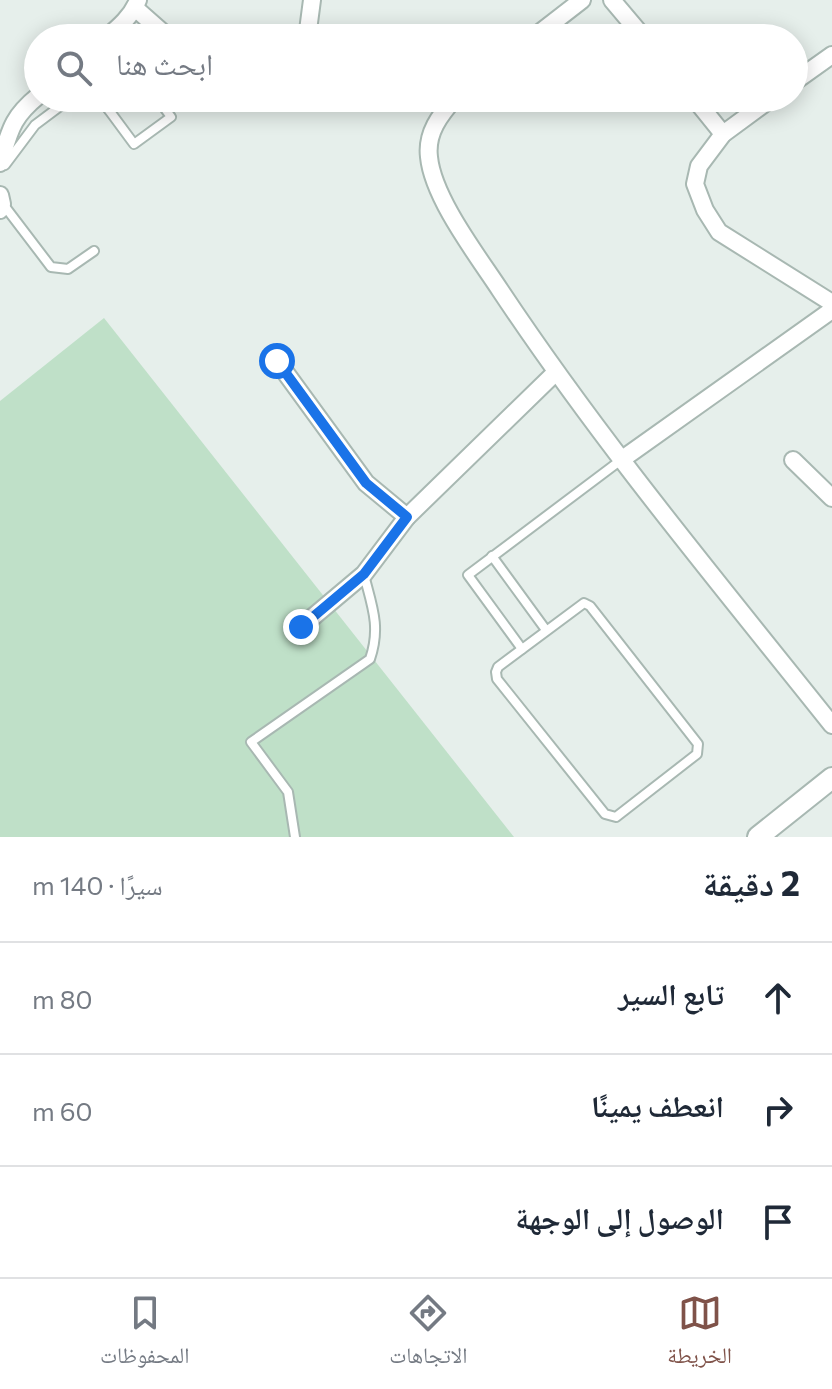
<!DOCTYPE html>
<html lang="ar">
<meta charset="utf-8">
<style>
:root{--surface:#fff;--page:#f2f2f3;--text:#1f2937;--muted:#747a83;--line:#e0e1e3;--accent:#7f5249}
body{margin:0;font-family:Commissioner,"Noto Naskh Arabic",sans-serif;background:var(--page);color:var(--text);direction:rtl}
.stop{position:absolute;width:24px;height:24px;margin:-18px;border:6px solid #1a73e8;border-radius:50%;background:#fff}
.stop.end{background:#1a73e8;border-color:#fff;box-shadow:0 2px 8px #0008}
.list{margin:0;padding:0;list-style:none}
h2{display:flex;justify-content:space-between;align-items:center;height:104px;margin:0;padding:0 32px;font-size:34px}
h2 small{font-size:26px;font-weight:400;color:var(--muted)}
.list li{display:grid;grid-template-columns:52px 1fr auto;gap:24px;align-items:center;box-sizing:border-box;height:112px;padding:0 32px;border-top:2px solid var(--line)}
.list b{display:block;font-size:30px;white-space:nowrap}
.list em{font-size:26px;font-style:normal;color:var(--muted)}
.icon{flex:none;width:44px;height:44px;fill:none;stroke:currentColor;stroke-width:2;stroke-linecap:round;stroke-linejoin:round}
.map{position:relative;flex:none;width:832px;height:837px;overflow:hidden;direction:ltr}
.search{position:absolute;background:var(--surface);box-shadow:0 4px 20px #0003;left:24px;right:24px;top:24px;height:88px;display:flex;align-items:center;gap:20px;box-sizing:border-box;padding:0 28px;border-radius:44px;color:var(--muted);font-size:30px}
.sheet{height:440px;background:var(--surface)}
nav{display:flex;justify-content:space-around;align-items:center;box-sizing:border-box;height:112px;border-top:2px solid var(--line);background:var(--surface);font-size:22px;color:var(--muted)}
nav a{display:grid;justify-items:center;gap:4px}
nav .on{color:var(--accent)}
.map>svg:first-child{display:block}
</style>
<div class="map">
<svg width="832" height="837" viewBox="0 0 832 837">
<rect width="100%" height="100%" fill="#e6efeb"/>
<!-- park -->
<path fill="#bfe0c8" d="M 104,318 L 514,837 L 0,837 L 0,401 Z"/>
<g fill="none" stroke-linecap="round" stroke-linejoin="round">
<!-- service casing -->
<g stroke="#a8b8b2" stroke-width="12">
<g id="service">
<path d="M 100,98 L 134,144 L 171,117 L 157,98"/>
<path d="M 109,110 L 124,98"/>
<path d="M 5,165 L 35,125 L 71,98"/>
<path d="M 3,204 L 51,267 L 68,269 L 94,251"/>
<path d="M 492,556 L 546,630"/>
<path d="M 584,603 L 590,606 L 698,744 L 697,754 L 616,817 L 605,814 L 497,679 L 496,672 L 498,667 Z"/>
<path d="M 522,649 L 468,575 L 621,460"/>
<path d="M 295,837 L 288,792 L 251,742 L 370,659 C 381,627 372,606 364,575"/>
</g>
</g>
<!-- minor casing -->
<g stroke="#a8b8b2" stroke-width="20">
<g id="minor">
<path d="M 612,0 L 644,38"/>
<path d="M 135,8 L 169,38"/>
<path d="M 106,38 C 119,27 132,16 138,0"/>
<path d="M 307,38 L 312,0"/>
<path d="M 533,38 L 582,0"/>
<path d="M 794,82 L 832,55"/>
<path d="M 238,98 L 252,102 L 265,98"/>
<path d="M 455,98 C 440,115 426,133 429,157 C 433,198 477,255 500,290 C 601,442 718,582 832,725"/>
<path d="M 694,98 L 723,134"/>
<path d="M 772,98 L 723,134 L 699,166 L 695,184 L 705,210 L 719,232 L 832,303"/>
<path d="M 0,163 C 10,131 11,118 38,96"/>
<path d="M 0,195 L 2,204 L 0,210"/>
<path d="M 277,361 L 366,483 L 407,517"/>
<path d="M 621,460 L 832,310"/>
<path d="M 793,460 L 832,498"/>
<path d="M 301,627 L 364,574 L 407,517 L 555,373"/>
</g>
</g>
<!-- tertiary casing -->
<g stroke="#a8b8b2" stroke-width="24">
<path id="tertiary" d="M 758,837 L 832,778"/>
</g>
<!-- service -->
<use href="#service" stroke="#fff" stroke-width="8"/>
<!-- minor -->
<use href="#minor" stroke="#fff" stroke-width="16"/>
<!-- tertiary -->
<use href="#tertiary" stroke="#fff" stroke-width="20"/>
</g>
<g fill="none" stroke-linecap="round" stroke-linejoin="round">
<!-- route -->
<path stroke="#1a73e8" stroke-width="10" d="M 277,361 L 366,483 L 407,517 L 364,574 L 301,627"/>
</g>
</svg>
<div class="stop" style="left:277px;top:361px"></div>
<div class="stop end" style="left:301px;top:627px"></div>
<div class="search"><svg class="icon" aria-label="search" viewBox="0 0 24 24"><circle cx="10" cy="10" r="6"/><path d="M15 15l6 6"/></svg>ابحث هنا</div>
</div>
<section class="sheet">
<h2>2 دقيقة<small>سيرًا · 140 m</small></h2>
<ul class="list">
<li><svg class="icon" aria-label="ahead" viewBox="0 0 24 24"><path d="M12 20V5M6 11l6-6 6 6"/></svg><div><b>تابع السير</b></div><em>80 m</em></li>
<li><svg class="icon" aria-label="right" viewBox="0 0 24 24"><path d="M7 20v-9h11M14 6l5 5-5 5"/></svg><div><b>انعطف يمينًا</b></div><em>60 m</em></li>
<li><svg class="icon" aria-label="arrive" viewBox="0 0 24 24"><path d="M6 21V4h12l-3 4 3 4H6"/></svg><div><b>الوصول إلى الوجهة</b></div></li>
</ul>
</section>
<nav>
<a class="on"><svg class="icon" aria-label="map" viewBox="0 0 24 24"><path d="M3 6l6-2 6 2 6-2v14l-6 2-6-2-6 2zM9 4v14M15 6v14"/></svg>الخريطة</a>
<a><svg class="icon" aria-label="directions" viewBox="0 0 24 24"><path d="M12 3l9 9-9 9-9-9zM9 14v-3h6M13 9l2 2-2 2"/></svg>الاتجاهات</a>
<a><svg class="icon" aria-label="saved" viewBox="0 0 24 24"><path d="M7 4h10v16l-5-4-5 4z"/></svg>المحفوظات</a>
</nav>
